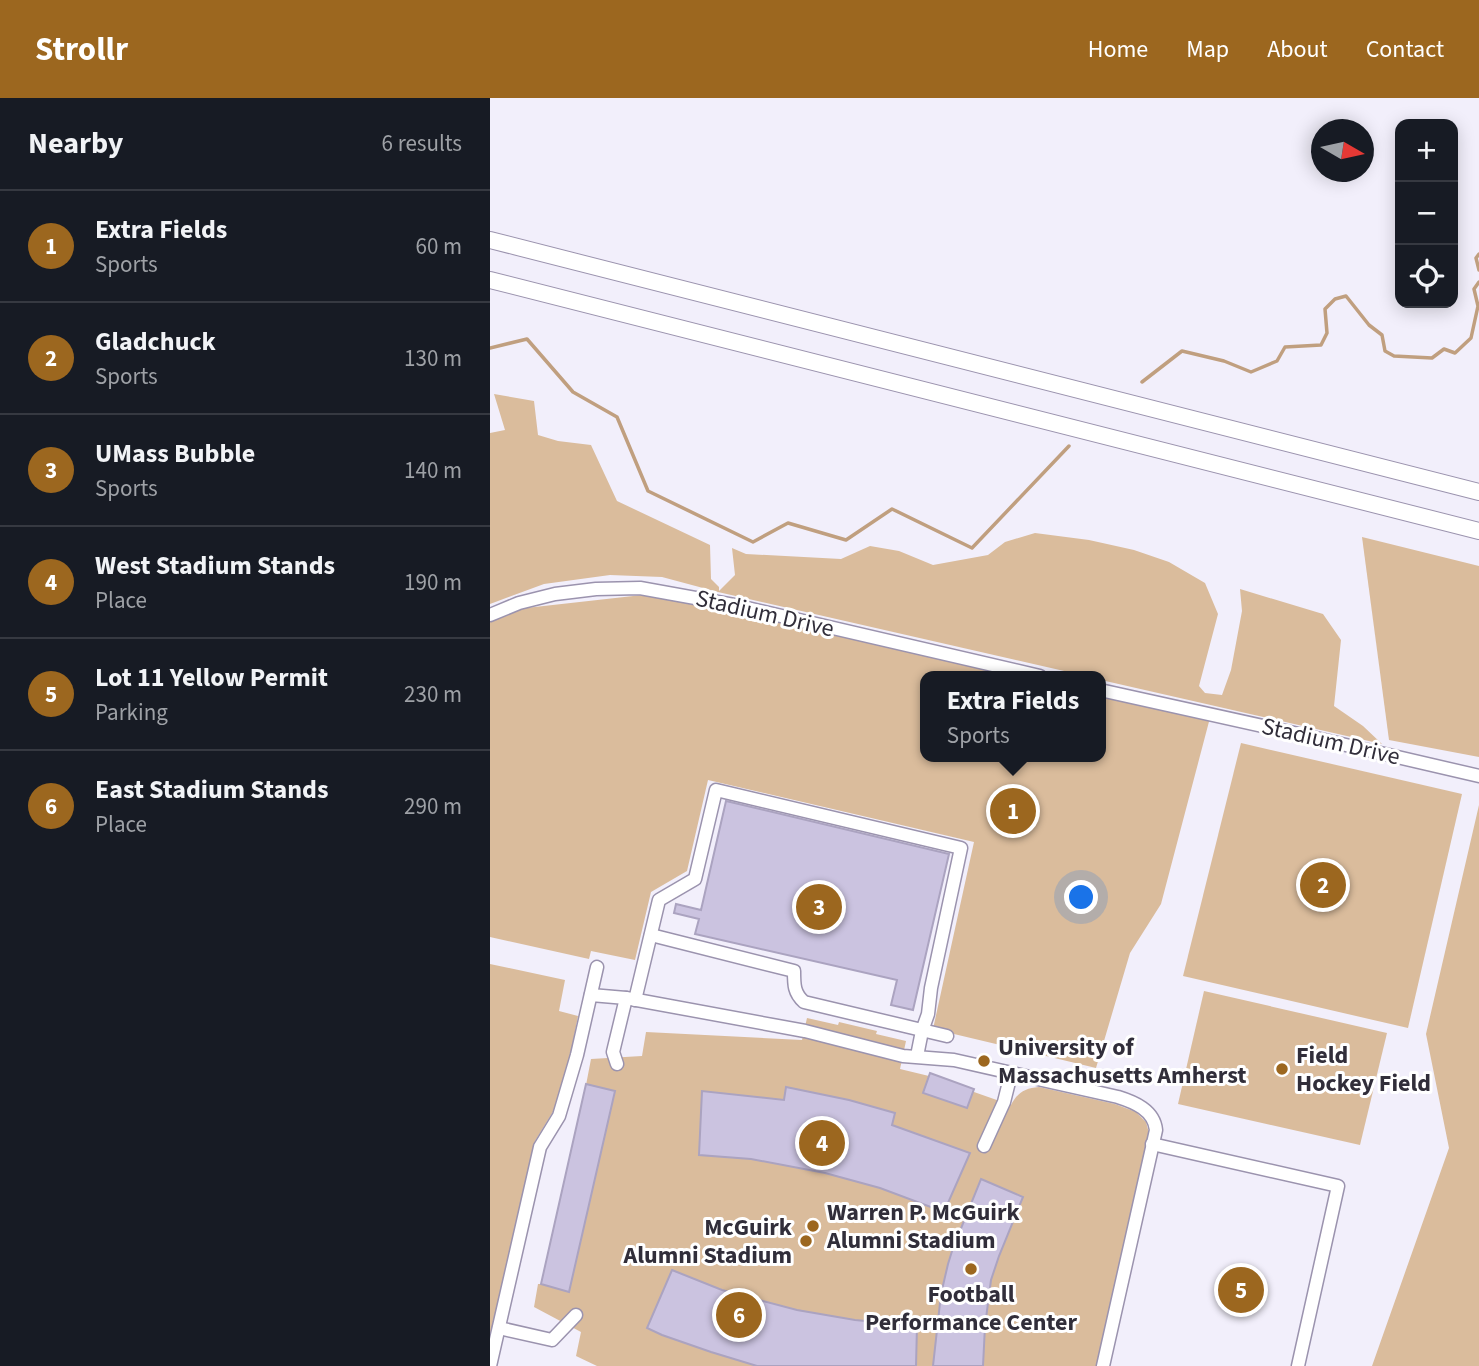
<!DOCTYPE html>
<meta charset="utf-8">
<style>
:root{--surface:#171b24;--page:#242831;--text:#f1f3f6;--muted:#9ea1a6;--line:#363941;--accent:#9c671f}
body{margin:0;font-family:"Source Sans 3",sans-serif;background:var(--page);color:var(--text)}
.controls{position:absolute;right:21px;top:21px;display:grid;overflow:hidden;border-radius:14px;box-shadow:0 4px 18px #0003}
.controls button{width:63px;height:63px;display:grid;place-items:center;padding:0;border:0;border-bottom:2px solid var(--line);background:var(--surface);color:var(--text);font:35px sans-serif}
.compass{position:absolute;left:821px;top:21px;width:63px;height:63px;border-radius:50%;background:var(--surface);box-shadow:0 4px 18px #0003;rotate:99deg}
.you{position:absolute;left:592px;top:800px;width:24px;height:24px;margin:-18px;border:5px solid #fff;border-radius:50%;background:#1a73e8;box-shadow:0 0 0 10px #1a73e833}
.badge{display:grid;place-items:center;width:46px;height:46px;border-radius:50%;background:var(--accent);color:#fff;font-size:23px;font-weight:700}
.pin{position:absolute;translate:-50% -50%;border:4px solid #fff;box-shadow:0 2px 7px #0006}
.popup{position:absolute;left:430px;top:573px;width:186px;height:91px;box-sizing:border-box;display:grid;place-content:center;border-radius:14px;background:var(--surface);filter:drop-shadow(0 2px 5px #0005);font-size:23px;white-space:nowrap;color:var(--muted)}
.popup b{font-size:26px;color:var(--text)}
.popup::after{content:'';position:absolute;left:50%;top:100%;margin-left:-14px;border:14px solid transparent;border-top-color:var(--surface)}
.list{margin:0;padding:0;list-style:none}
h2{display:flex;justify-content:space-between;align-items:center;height:91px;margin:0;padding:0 28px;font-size:30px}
h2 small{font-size:23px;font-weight:400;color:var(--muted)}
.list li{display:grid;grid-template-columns:46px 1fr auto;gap:21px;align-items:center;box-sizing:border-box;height:112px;padding:0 28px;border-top:2px solid var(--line)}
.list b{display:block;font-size:26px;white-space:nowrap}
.list p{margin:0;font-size:23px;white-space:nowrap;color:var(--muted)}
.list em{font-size:23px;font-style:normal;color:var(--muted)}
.icon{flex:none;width:38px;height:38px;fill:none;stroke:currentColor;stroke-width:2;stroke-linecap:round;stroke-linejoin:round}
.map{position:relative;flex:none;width:989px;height:1268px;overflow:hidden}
header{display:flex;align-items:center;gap:42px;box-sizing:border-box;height:98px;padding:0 35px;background:var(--accent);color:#fff}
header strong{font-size:33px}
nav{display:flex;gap:38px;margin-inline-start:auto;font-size:24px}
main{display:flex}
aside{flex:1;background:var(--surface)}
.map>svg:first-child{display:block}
</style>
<header>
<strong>Strollr</strong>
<nav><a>Home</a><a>Map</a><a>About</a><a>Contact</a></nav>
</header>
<main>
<aside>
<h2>Nearby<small>6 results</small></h2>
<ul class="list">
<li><span class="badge">1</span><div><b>Extra Fields</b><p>Sports</p></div><em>60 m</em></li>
<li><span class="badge">2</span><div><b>Gladchuck</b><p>Sports</p></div><em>130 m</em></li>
<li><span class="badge">3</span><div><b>UMass Bubble</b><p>Sports</p></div><em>140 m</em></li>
<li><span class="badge">4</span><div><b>West Stadium Stands</b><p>Place</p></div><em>190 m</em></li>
<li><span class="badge">5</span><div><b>Lot 11 Yellow Permit</b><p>Parking</p></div><em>230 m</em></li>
<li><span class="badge">6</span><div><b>East Stadium Stands</b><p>Place</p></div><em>290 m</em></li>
</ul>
</aside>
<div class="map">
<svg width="989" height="1268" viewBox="0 0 989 1268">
<rect width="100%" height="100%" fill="#f2effb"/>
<!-- green -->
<g fill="#dabc9c">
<path d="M 4,296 L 44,303 L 48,337 L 68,343 L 101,347 L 127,403 L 220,447 L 221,481 L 229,489 L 229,493 L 245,477 L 242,450 L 256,456 L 351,461 L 380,448 L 409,453 L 443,467 L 498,457 L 515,444 L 545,435 L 599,442 L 644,452 L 679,464 L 715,485 L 728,516 L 709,588 L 715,595 L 732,597 L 741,572 L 752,513 L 750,491 L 833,516 L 851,542 L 844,608 L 873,628 L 892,646 L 611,582 L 610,578 L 596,578 L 228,494 L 172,479 L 120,477 L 54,486 L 0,506 L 0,335 L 15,332 Z"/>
<path d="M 872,439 L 989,468 L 989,659 L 899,642 Z"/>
<path d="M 179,494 L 552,578 L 435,578 L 435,659 L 610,659 L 611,592 L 721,616 L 671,806 L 640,855 L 606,970 L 443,931 L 484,744 L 218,682 L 197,773 L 161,794 L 145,862 L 101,853 L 99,861 L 0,839 L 0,521 L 8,513 Z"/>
<path d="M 751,645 L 972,696 L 918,930 L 693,878 Z"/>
<path d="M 989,707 L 989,1268 L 882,1268 L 959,1050 L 936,936 Z"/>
<path d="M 0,866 L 75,882 L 69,913 L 88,918 L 76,981 L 64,1012 L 45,1043 L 6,1220 L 0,1241 Z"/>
<path d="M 714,893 L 897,935 L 870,1047 L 688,1006 Z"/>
<path d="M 317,920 L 348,927 L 349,924 L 387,933 L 386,936 L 416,943 L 410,971 L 439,978 L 440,975 L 484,991 L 484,994 L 521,1007 C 527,995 535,990 549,989 L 625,1006 L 646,1014 L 656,1024 L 659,1035 L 659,1042 L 607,1268 L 107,1268 L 86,1258 L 91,1234 L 44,1209 L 48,1186 L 51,1186 L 96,987 L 101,961 L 152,958 L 156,934 L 312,942 Z"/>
</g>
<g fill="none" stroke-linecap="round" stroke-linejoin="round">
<!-- stream -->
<g stroke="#c09f7f" stroke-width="3.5">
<path d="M 989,156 L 986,160 L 989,172"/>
<path d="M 0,250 L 37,241 L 83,294 L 127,319 L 158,393 L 263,444 L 298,425 L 356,442 L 402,411 L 482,450 L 579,348"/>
<path d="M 652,284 L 692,253 L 734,263 L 761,274 L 787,263 L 795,249 L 831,247 L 837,235 L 835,211 L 845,201 L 856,198 L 879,227 L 892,237 L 895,253 L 904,258 L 942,260 L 954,251 L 965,255 L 981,240 L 988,208 L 984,191 L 989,184"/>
</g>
</g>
<!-- building -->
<g fill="#cbc3e0" stroke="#aba3c0" stroke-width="2">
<path d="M 236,703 L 459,756 L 423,912 L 401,907 L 407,882 L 205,836 L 209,821 L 184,815 L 186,806 L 211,812 Z"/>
<path d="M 440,975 L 484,991 L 477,1010 L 433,995 Z"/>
<path d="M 96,986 L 125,993 L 79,1194 L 51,1186 Z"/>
<path d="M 296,989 L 359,1002 L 405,1015 L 402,1027 L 480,1055 L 454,1114 L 390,1090 L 335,1075 L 261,1061 L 209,1057 L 212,993 L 294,1002 Z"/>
<path d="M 491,1081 L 533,1099 L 509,1158 L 501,1182 L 495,1228 L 493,1268 L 443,1268 L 451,1196 L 458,1166 L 463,1150 Z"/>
<path d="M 182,1172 L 232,1192 L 307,1212 L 365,1222 L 427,1228 L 426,1268 L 267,1268 L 221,1254 L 172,1237 L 157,1230 Z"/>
</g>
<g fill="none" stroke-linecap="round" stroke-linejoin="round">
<!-- minor casing -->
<g stroke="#9b93ae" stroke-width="15">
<g id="minor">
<path d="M 0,517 L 29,505 L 65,496 L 106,491 L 150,490 L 244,507 L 550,578"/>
<path d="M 610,592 L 800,634 L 989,678"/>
<path d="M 161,837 L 304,873 C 304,887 304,895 314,904 L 457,938"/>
<path d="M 101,897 L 136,900 L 315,933 L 413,958 L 464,962 L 628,999 C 644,1004 664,1012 666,1032 L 613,1268"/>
<path d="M 145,902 L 169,802 L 205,781 L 226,692 L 471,750 L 441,890 L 438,916 L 432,933 L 427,958"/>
<path d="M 127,966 L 123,954 L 136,900"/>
<path d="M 662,1046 L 848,1088 L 808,1268"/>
<path d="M 494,1048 L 514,1004 L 521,976"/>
<path d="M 9,1230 L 62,1242 L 86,1217"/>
<path d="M 0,1268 L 50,1049 L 69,1018 L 87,957 L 107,869"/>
</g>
</g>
<!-- major casing -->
<g stroke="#9b93ae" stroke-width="18">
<g id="major">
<path d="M 0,142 L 989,394"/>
<path d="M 0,182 L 989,433"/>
</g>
</g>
<!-- minor -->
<use href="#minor" stroke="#fff" stroke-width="12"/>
<!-- major -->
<use href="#major" stroke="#fff" stroke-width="16"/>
</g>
<!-- markers -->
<g fill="#9c671f" stroke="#fff" stroke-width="2.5">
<circle cx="494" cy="963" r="7"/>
<circle cx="792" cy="971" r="7"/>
<circle cx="323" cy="1128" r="7"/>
<circle cx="316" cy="1143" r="7"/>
<circle cx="481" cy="1171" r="7"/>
</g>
<g text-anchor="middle" stroke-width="6" stroke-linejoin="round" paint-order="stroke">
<!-- street labels -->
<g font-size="24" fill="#312e3a" stroke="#fff">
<text transform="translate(275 515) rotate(13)" y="8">Stadium Drive</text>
<text transform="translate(841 643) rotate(13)" y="8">Stadium Drive</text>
</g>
<!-- poi labels -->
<g font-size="24" font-weight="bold" fill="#312e3a" stroke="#fff" text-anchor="start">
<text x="508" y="957">University of<tspan x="508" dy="28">Massachusetts Amherst</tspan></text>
<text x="806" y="965">Field<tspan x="806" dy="28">Hockey Field</tspan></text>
<text x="337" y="1122">Warren P. McGuirk<tspan x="337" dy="28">Alumni Stadium</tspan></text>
<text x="302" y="1137" text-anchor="end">McGuirk<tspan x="302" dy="28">Alumni Stadium</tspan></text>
<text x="481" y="1204" text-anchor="middle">Football<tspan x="481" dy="28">Performance Center</tspan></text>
</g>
</g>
</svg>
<div class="controls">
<button>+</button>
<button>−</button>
<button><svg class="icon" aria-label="locate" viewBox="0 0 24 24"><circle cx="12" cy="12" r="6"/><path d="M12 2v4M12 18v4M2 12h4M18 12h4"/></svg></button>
</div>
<svg class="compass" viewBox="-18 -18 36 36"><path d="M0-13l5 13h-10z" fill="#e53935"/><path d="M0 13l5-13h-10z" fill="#9ea1a6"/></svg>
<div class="you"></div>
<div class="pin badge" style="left:523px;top:713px">1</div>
<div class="popup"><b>Extra Fields</b>Sports</div>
<div class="pin badge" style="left:833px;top:787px">2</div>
<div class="pin badge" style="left:329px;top:809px">3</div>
<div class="pin badge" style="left:332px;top:1045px">4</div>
<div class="pin badge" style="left:751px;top:1192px">5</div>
<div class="pin badge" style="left:249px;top:1217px">6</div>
</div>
</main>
